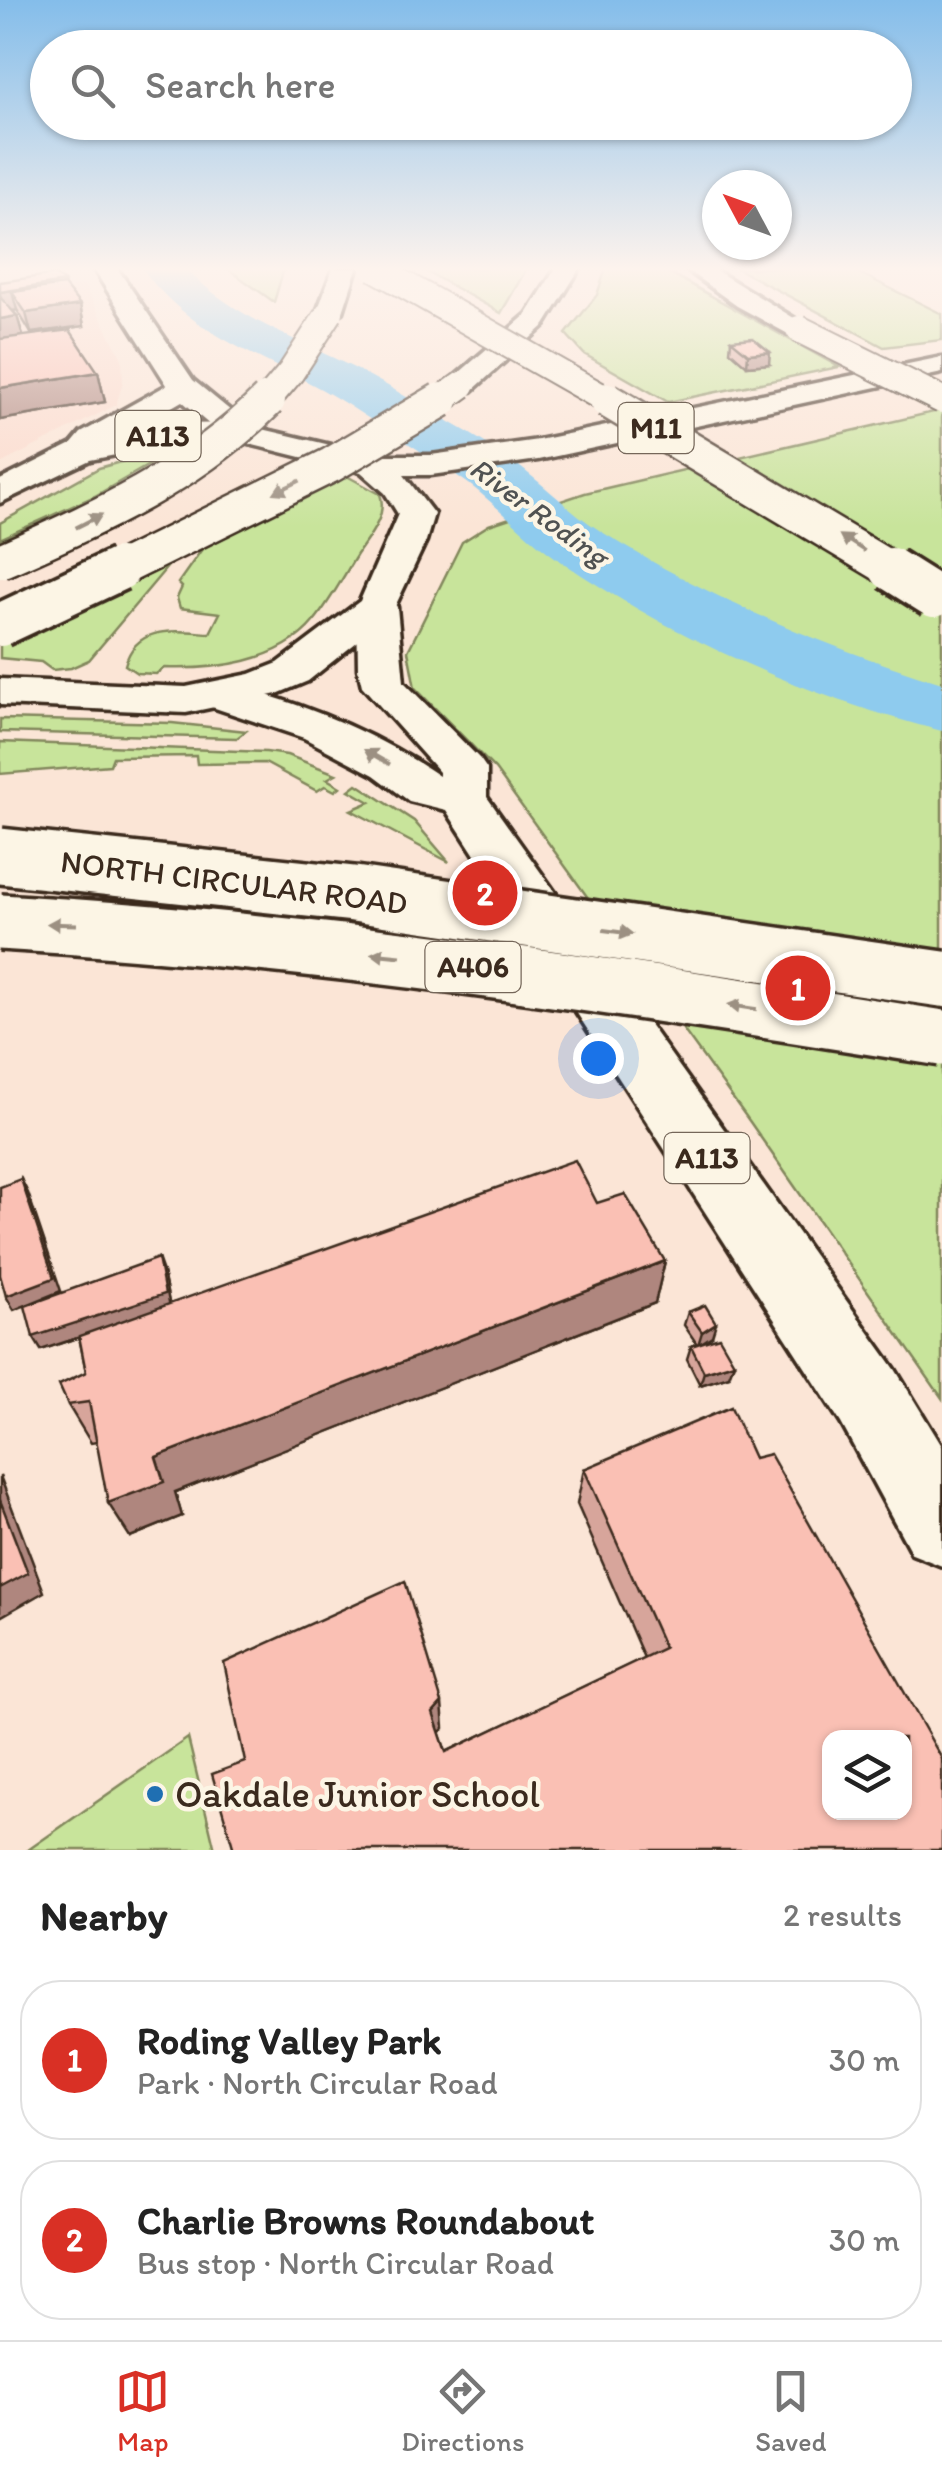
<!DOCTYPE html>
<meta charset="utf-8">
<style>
:root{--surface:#fff;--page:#f6f6f6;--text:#222;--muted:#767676;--line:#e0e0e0;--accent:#d93025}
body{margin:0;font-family:Itim,sans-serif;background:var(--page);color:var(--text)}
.controls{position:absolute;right:30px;bottom:30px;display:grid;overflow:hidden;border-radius:20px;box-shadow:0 2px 8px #0004}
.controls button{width:90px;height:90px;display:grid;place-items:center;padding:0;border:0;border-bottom:2px solid var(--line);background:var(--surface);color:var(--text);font:50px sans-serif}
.compass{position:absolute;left:702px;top:170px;width:90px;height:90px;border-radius:50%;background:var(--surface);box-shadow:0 2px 8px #0004;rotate:311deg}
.you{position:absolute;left:598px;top:1058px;width:35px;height:35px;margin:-25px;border:8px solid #fff;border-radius:50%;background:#1a73e8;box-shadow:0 0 0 15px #1a73e833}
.badge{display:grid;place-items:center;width:65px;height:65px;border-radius:50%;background:var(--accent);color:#fff;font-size:32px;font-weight:700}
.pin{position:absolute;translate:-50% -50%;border:5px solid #fff;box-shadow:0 2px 10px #0006}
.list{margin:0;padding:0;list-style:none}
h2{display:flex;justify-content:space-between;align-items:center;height:130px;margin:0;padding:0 40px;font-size:42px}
h2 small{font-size:32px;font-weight:400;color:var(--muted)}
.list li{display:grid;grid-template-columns:65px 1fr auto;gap:30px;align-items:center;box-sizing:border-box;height:160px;margin:0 20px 20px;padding:0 20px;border:2px solid var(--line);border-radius:40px}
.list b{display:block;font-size:38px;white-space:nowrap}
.list p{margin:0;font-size:32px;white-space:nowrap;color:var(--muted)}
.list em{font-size:32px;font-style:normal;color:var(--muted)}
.icon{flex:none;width:55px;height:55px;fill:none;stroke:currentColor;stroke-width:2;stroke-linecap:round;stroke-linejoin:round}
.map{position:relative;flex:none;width:942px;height:1850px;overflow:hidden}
.search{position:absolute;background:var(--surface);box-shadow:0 2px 8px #0004;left:30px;right:30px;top:30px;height:110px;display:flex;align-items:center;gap:25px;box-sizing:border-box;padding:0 35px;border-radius:55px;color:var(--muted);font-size:38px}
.sheet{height:490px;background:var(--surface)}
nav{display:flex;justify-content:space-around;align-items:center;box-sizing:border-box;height:140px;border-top:2px solid var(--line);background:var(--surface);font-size:28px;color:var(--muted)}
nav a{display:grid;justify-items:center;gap:5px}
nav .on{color:var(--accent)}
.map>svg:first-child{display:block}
</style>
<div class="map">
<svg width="942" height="1850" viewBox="0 0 942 1850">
<rect width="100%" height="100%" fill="#fbe5d6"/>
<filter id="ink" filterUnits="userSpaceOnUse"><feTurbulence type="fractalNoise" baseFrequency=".01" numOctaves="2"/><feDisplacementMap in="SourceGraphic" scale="20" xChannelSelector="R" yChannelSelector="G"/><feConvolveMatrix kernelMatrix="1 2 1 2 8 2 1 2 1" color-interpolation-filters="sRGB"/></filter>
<g filter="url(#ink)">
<!-- built -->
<path fill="#fbdacc" d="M 84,285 L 122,359 L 123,382 L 116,405 L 0,464 L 0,301 Z"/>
<!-- green -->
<g fill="#c8e49b" stroke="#82875c" stroke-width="2.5">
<path d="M 227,268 L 284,268 L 274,302 Z"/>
<path d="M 420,268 L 527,268 L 501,313 Z"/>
<path d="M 606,268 L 661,268 L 839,367 L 668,402 L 584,354 L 566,334 L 597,295 Z"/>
<path d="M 736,268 L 849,268 L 942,314 L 942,340 L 884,347 Z"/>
<path d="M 942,410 L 942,1398 L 750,1122 L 495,769 L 415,688 L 408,651 L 462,542 L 489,525 L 585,493 Z"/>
<path d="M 185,444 L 95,496 L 0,539 L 0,523 L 99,468 Z"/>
<path d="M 345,475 L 380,494 C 388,516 368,538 356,556 C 343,577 330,602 314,621 C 280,663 213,670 164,668 L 156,674 L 137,673 L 125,665 C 136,624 176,631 210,633 L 220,613 L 180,608 L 177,598 L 182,587 L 178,583 L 202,549 Z"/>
<path d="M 168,566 L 89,660 L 71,668 L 52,670 L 41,662 L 0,658 L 0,642 Z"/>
<path d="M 0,719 L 172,723 L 246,731 L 237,738 L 0,732 Z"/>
<path d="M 0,742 L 266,752 L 287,755 L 336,774 L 327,779 L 340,787 L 335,791 L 325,786 L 317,791 L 265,763 L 197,764 L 196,756 L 113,757 L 110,765 L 0,774 Z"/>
<path d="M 357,784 L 414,821 L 449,862 L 351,810 L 370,802 L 349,790 Z"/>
<path d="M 188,1738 L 215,1850 L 28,1850 Z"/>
</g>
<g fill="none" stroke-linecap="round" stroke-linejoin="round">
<!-- river -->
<path fill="#8ecbee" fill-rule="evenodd" d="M 142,268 L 185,268 C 242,326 320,346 388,386 C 429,411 473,433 512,461 C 543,483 570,512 602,532 C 708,598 822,646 942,683 L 942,731 C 806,697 671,637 556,558 C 525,536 499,507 469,484 C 430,456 388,431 348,405 C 278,360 192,340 142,268 Z"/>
<!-- primary casing -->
<g stroke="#3b2a1e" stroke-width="7">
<g id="primary">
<path d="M 93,268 L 117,268 L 193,380 L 248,425 L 253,432 L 248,439 L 226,439 L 182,401 L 103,447 L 92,459 L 70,459 L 65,452 L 81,433 L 167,385 Z"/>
<path d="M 377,595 L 391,599 L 397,607 L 404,682 L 480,759 L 487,769 L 487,797 L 895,1369 L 942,1446 L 942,1566 L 912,1554 L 841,1423 L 446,810 L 409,801 L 374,775 L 304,738 L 203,704 L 197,695 L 203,686 L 219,682 C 297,701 372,730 439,776 L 439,772 L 362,686 L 358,669 L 357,607 L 363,599 Z"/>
</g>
</g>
<!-- highway casing -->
<g stroke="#3b2a1e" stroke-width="7">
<g id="highway">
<path d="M 333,268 L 357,268 L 343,312 L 330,320 L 317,312 Z"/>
<path d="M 556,268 L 580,268 L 545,325 L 472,391 L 452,391 L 447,385 L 452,379 L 527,314 Z"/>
<path d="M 684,268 L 712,268 L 812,329 L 799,337 L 790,335 L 737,306 Z"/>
<path d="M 942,357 L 942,373 L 538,460 L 431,475 L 404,475 L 434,514 L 426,541 L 391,615 L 308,681 L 277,694 L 186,713 L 0,705 L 0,679 L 186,687 L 250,674 L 278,663 L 360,601 L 398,514 L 385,493 L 361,472 L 237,441 L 183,442 L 90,460 L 0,503 L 0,480 L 70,445 L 183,424 L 237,423 L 373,455 L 431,455 L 538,440 Z"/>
</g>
</g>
<!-- primary -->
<use href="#primary" fill="#fcf5e5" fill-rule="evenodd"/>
<!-- highway -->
<use href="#highway" fill="#fcf5e5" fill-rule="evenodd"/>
<!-- highway-bridge-far3 casing -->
<g stroke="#3b2a1e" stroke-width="30" stroke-linecap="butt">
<g id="highway-bridge-far3">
<path d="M 375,268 L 612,403"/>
<path d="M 799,329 L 942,400"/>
<path d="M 265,403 L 291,372 L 330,312"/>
<path d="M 437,403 L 462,385"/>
</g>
</g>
<!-- highway-bridge-far2 casing -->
<g stroke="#3b2a1e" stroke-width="39" stroke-linecap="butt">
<g id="highway-bridge-far2">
<path d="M 607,400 L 895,572"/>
<path d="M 0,561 C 95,519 193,476 268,400"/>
<path d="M 114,572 L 331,465 L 441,400"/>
</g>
</g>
<!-- highway-bridge-far1 casing -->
<g stroke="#3b2a1e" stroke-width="49" stroke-linecap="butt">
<g id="highway-bridge-far1">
<path d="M 891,569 L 934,596"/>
<path d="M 0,625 L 119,569"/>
</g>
</g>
<!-- highway-bridge casing -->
<g stroke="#3b2a1e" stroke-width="62" stroke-linecap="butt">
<g id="highway-bridge">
<path d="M 0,856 L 354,894 L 942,979"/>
<path d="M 0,922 C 317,940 629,988 942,1038"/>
</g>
</g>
<!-- highway-bridge-far3 -->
<use href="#highway-bridge-far3" stroke="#fcf5e5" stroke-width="26"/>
<!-- highway-bridge-far2 -->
<use href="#highway-bridge-far2" stroke="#fcf5e5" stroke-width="34"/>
<!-- highway-bridge-far1 -->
<use href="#highway-bridge-far1" stroke="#fcf5e5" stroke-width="42"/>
<!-- highway-bridge -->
<use href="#highway-bridge" stroke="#fcf5e5" stroke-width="55"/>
</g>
<!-- wall -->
<g fill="#d7a59b" stroke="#3b2a1e" stroke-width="2.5">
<path d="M 0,282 L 64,282 L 64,286 L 80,305 L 84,326 L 31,333 L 17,310 L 13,311 L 17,316 L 23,336 L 98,372 L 105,402 L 0,420 Z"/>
<path d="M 731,340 L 769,364 L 747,366 L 730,351 Z"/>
<path d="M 597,1203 L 665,1261 L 655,1303 L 175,1492 L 182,1516 L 130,1537 L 97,1442 L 91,1443 L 68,1405 L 86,1372 L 79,1337 L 41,1350 L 163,1272 L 169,1304 Z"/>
<path d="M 688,1312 L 712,1336 L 701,1343 L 729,1376 L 700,1385 L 687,1359 L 691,1346 L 697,1344 L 684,1325 Z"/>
<path d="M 754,1458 L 942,1759 L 234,1850 L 444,1728 L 439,1732 L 446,1752 L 644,1658 L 577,1504 L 584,1469 Z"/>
</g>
<!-- shaded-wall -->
<g fill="#af867e" stroke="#3b2a1e" stroke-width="2.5">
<path d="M 64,282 L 68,302 L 12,292 L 17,310 L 2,313 L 0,292 Z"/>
<path d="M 80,305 L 84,326 L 31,333 L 26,313 Z"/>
<path d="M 17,316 L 23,336 L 0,340 L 0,319 Z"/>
<path d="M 770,352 L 769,364 L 747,366 L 748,354 Z"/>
<path d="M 98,372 L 105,402 L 0,420 L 0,388 Z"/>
<path d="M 21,1179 L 28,1193 L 61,1291 L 14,1310 L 6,1296 Z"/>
<path d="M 158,1258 L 163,1272 L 170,1307 L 41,1350 L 33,1337 Z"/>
<path d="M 665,1261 L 655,1303 L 175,1492 L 182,1516 L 130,1537 L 108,1503 L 156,1457 Z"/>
<path d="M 716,1323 L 712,1336 L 698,1345 L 702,1332 Z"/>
<path d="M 734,1363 L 729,1376 L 700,1385 L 704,1372 Z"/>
<path d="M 0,1476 L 44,1592 L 0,1617 Z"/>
<path d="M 442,1703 L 444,1728 L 435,1737 L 433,1713 Z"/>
</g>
<!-- building -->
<g fill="#fac0b4" stroke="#3b2a1e" stroke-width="2.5" fill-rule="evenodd">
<path d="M 55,274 L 64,282 L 0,292 L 0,282 Z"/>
<path d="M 64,285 L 80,305 L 26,313 L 12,292 Z"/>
<path d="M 0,297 L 17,316 L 0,319 Z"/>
<path d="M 70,330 L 98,372 L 0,388 L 0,339 Z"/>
<path d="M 753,338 L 770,352 L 748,354 L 731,340 Z"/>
<path d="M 575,1160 L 597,1203 L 625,1194 L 665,1261 L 156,1457 L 164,1482 L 108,1503 L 89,1402 L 68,1405 L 59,1385 L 86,1372 L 79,1336 Z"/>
<path d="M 21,1179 L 54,1278 L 6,1296 L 0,1275 L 0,1187 Z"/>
<path d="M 158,1258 L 165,1294 L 33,1337 L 25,1306 Z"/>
<path d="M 705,1305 L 716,1323 L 702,1332 L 688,1312 Z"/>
<path d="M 719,1337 L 734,1363 L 704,1372 L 691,1346 Z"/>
<path d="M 731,1407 L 754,1458 L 770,1454 L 942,1759 L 942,1850 L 234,1850 L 212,1774 L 245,1762 L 224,1663 L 405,1581 L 442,1703 L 433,1713 L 446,1752 L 664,1648 L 584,1469 ZM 830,1738 L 904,1738 L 904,1812 L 830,1812 Z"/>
<path d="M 0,1500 L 28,1573 L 0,1588 Z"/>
</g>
<!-- one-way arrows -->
<defs><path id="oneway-solid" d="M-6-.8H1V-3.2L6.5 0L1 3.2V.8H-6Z" transform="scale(2.5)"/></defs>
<g fill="#9c9082">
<use href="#oneway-solid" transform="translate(287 487) rotate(154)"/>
<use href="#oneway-solid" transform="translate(89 521) rotate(-27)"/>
<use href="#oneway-solid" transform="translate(852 543) rotate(-147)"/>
<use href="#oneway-solid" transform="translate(377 757) rotate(-150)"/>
<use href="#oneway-solid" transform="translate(62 924) rotate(-178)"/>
<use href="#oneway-solid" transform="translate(618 932) rotate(8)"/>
<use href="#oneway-solid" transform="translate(386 955) rotate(-174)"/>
<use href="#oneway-solid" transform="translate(742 1007) rotate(-171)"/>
</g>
</g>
<!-- sky -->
<linearGradient id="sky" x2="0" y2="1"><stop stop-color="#84bdea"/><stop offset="0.51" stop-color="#fdf3ed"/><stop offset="1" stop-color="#fdf3ed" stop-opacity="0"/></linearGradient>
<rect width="942" height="527" fill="url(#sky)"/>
<!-- markers -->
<circle fill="#1f6fb2" stroke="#fcf5e5" stroke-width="4" cx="155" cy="1794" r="10"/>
<g text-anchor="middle" stroke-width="9" stroke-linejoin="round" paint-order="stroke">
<!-- shield labels -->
<g fill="#fcf5e5" stroke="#75675a" stroke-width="2.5">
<rect x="618.5" y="403" width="75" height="50" rx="8"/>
<rect x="115.5" y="411" width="85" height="50" rx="8"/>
<rect x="425.5" y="942" width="95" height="50" rx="8"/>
<rect x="664.5" y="1133" width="85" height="50" rx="8"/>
</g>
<g font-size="30" font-weight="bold" fill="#3b2a1e">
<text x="656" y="438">M11</text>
<text x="158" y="446">A113</text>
<text x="473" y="977">A406</text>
<text x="707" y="1168">A113</text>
</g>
<!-- far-water labels -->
<g font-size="30" font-style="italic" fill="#505252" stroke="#fcf5e5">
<text transform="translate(539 512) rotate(36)" y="10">River Roding</text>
</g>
<!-- street labels -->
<g font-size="32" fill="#3b2a1e" stroke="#fcf5e5">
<text transform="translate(234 882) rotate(7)" y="11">NORTH CIRCULAR ROAD</text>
</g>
<!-- near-poi labels -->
<g font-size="38" fill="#3b2a1e" stroke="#fcf5e5" text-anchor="start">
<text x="175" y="1807">Oakdale Junior School</text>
</g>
</g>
</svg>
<div class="controls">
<button><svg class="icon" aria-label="layers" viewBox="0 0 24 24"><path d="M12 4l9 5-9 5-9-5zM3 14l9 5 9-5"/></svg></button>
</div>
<svg class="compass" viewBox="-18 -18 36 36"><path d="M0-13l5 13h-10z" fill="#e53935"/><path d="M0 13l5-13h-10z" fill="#767676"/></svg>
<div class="you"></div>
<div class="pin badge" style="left:798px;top:988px">1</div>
<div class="pin badge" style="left:485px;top:893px">2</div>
<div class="search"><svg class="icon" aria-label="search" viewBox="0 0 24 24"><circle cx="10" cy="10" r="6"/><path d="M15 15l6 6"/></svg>Search here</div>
</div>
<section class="sheet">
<h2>Nearby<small>2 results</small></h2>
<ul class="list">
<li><span class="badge">1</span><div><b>Roding Valley Park</b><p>Park · North Circular Road</p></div><em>30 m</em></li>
<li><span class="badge">2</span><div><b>Charlie Browns Roundabout</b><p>Bus stop · North Circular Road</p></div><em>30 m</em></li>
</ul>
</section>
<nav>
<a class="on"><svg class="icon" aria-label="map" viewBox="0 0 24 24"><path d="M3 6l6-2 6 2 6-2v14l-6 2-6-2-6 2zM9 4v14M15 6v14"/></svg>Map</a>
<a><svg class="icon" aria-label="directions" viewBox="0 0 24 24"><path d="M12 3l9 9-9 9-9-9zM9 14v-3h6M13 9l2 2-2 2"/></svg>Directions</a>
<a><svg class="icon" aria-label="saved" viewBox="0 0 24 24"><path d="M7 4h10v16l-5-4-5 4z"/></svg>Saved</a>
</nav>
